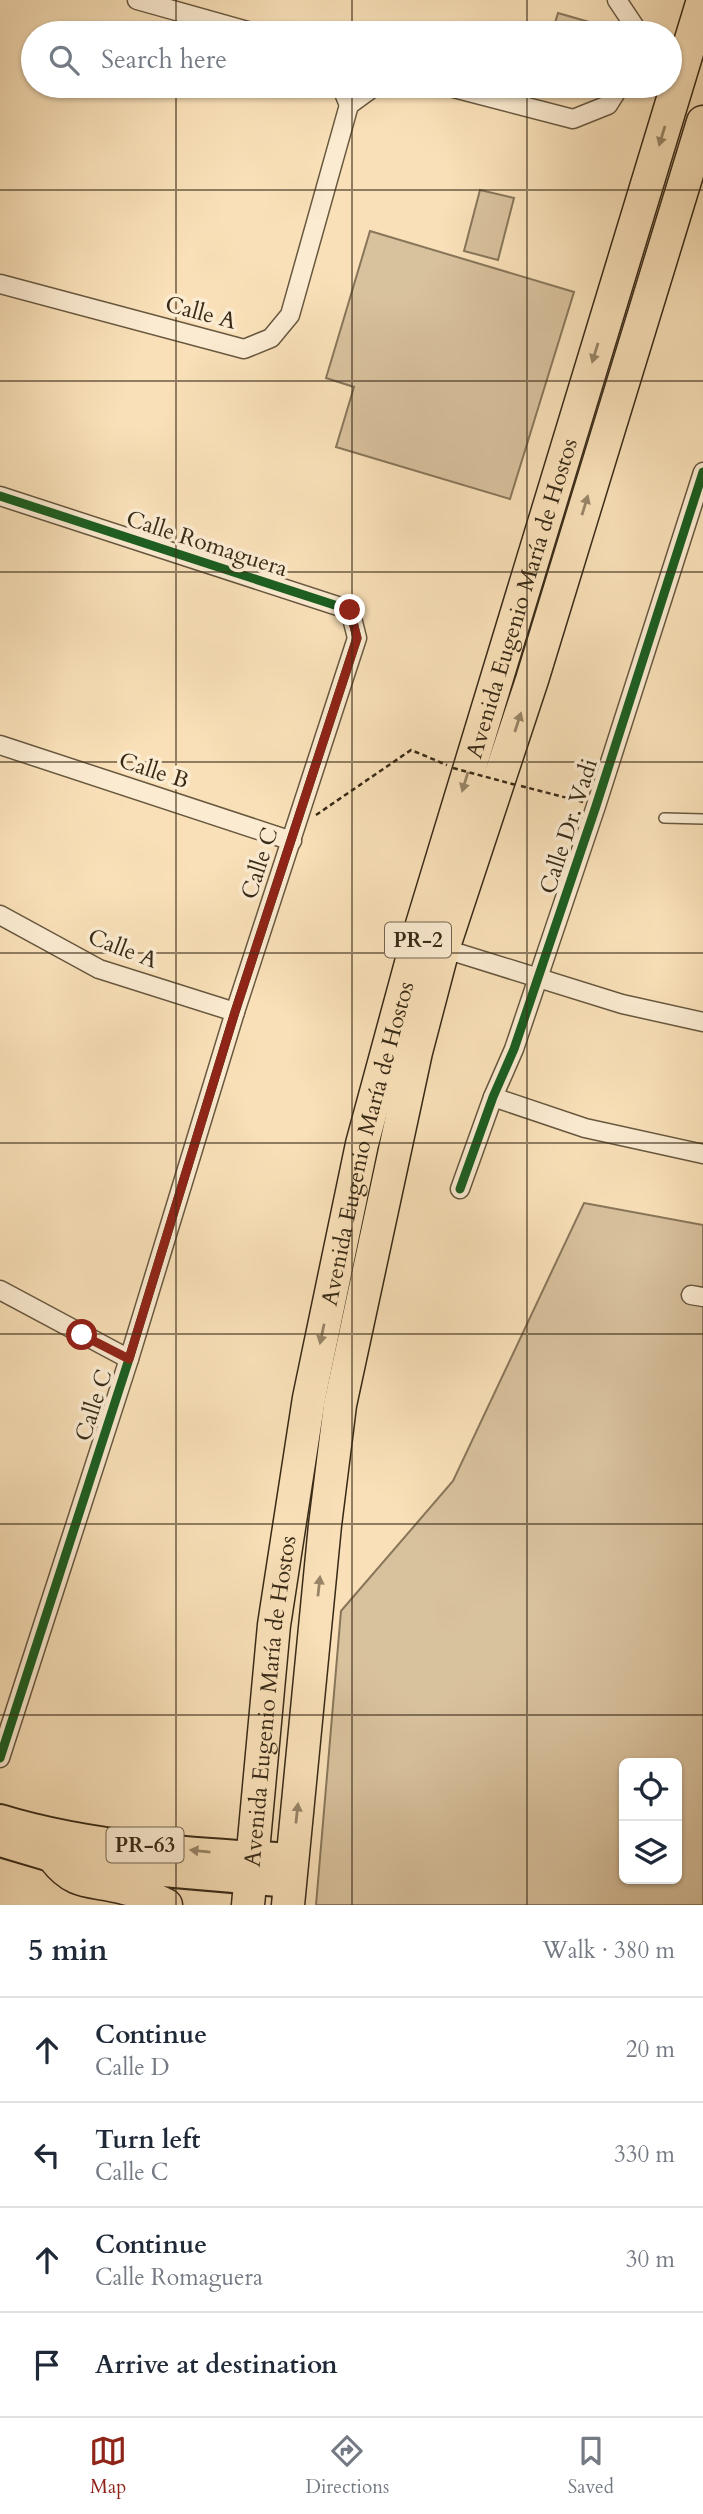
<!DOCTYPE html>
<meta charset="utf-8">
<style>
:root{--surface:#fff;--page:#f2f2f3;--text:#1f2937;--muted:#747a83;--line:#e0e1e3;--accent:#8f2418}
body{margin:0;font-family:Cardo,serif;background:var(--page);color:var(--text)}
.controls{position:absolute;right:21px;bottom:21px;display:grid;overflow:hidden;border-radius:10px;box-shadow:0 2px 5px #0004}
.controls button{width:63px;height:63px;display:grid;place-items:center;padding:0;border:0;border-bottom:2px solid var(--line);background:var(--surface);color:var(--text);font:35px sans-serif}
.stop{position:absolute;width:21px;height:21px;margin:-16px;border:5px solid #8f2418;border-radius:50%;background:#fff}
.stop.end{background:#8f2418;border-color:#fff;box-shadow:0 2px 7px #0008}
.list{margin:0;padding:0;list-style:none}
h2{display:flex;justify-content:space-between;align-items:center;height:91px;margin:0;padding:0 28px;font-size:30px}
h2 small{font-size:23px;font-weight:400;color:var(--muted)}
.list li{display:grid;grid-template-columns:46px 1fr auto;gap:21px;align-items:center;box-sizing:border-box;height:105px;padding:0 28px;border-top:2px solid var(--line)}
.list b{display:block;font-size:26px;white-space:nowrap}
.list p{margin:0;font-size:23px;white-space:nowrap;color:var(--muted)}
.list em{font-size:23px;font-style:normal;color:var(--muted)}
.icon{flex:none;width:38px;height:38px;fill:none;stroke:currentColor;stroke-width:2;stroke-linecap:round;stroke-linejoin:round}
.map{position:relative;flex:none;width:703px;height:1905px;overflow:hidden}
.search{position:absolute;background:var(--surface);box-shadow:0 2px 5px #0004;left:21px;right:21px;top:21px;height:77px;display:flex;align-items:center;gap:18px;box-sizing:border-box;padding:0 24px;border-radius:38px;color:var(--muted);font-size:26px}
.sheet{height:511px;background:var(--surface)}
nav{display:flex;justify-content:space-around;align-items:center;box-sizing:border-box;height:98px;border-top:2px solid var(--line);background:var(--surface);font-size:19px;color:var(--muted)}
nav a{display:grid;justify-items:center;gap:4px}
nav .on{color:var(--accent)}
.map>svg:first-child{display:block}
</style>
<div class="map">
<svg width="703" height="1905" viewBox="0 0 703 1905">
<rect width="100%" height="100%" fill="#f9e0b8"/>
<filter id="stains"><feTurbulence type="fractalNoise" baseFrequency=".00286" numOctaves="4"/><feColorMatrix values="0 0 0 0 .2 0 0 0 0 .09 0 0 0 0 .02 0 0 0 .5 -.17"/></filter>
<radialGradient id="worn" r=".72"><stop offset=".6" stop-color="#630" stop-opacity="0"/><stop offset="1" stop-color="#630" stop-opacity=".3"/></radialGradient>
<!-- green -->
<g fill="#d8c19d" stroke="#88765a" stroke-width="2" fill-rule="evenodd">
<path d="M 558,13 L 596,24 L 593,33 L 552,33 Z"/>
<path d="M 480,190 L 514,198 L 498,260 L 464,251 Z"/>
<path d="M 370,231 L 574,292 L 510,499 L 336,447 L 354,387 L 326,378 Z"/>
<path d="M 584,1203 L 703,1225 L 703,1905 L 316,1905 L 341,1611 L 453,1481 ZM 624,1763 L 677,1763 L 677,1879 L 624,1879 Z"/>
</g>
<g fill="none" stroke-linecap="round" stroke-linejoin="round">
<!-- lane casing -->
<g stroke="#68583f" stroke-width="12">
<path id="lane" d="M 664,818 L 703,819"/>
</g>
<!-- street casing -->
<g stroke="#68583f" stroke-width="21">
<g id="street">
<path d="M 137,0 L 255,33"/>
<path d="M 617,0 L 639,33"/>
<path d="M 341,86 L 349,105"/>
<path d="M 446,86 L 573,119 L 608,105 L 620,86"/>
<path d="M 0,284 L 244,349 L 271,338 L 290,315 L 349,105 L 375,86"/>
<path d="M 0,496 L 350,610 L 357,638 L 235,1012 L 129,1359 L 0,1758"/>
<path d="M 0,745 L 292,841"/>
<path d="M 0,915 L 99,969 L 235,1012"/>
<path d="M 458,953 L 622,1004 L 703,1022"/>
<path d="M 493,1097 L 585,1128 L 703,1154"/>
<path d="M 460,1189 L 493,1097 L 514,1049 L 596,806 L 703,472"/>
<path d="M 0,1290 L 129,1359"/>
<path d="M 691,1295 L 703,1297"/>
</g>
</g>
<!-- primary casing -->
<g stroke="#382a17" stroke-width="32">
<g id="primary">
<path d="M 0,1819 C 91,1847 198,1853 292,1858"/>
<path d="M 0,1842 L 54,1858 L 93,1866 L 290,1883"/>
</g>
</g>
<!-- highway casing -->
<g stroke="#382a17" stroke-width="35">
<g id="highway">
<path d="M 54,1858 C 76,1887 93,1879 124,1888 C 139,1891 153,1899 166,1905"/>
<path id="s1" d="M 248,1905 L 274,1625 L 309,1398 L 362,1144 L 417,941 L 703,0"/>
<path d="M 288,1905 L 325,1525 L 340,1405 L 416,1052 L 443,949 L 532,680 L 703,122"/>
</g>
</g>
<!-- path -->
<g stroke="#382a17" stroke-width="2.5" stroke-dasharray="5 3.5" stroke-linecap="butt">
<path d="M 521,786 L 583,802"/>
<path d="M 316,815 L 411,750 L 447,765"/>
</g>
<!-- lane -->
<use href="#lane" stroke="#fbebd1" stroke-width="9"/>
<!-- street -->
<use href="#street" stroke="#fbebd1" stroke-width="18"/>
<!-- primary -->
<use href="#primary" stroke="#f9e0b8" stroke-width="28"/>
<!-- highway -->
<use href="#highway" stroke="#f9e0b8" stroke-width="32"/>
<!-- path-bridge -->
<path stroke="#382a17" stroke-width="2.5" stroke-dasharray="5 3.5" stroke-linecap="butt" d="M 453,768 L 516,785"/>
<!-- cycleway casing -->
<g stroke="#fbebd1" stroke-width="13">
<g id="cycleway">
<path d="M 0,496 L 350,610 L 357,638 L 235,1012 L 129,1359 L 0,1758"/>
<path d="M 460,1189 L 493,1097 L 514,1049 L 596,806 L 703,472"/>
</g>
</g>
<!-- cycleway -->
<use href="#cycleway" stroke="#1b5e20" stroke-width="9"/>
</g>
<!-- one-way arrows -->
<defs><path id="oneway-solid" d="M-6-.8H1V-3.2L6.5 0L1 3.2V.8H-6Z" transform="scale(1.75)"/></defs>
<g fill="#988568">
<use href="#oneway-solid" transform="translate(662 136) rotate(107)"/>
<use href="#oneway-solid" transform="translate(595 353) rotate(107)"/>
<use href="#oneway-solid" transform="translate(585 505) rotate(-73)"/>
<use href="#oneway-solid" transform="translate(518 722) rotate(-72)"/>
<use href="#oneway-solid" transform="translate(465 782) rotate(107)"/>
<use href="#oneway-solid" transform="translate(322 1334) rotate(102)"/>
<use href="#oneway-solid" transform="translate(319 1586) rotate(-84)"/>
<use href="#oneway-solid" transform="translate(297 1813) rotate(-84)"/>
<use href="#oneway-solid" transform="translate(200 1851) rotate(-174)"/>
</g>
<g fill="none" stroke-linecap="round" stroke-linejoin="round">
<!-- route -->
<path stroke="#8f2418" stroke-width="9" d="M 82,1335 L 129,1359 L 235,1012 L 357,638 L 350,610"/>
</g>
<!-- grid -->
<path fill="none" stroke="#382a17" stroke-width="2" stroke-opacity="0.55" d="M 176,0 L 176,33M 352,0 L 352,33M 527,0 L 527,33M 176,86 L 176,1905M 352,86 L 352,1905M 527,86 L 527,1905M 0,190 L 703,190M 0,381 L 703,381M 0,572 L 703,572M 0,762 L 703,762M 0,953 L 703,953M 0,1143 L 703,1143M 0,1334 L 703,1334M 0,1524 L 703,1524M 0,1715 L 703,1715"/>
<g text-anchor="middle" stroke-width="7" stroke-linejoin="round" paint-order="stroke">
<!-- shield labels -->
<g fill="#fbebd1" stroke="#72644f" stroke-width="2">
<rect x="385" y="922.5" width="66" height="35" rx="5"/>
<rect x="106.5" y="1827.5" width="77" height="35" rx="5"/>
</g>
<g font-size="21" font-weight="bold" fill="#382a17">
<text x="418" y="947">PR-2</text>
<text x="145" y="1852">PR-63</text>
</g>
<!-- street labels -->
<g font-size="23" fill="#382a17" stroke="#fbebd1">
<text transform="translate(201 312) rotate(15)" y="8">Calle A</text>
<text transform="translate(207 543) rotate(18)" y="8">Calle Romaguera</text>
<text dy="8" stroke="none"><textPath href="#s1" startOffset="1339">Avenida Eugenio María de Hostos</textPath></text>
<text transform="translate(154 770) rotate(18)" y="8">Calle B</text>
<text transform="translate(568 826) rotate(-72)" y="8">Calle Dr. Vadi</text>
<text transform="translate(259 863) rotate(-72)" y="8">Calle C</text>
<text transform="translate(123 948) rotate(21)" y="8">Calle A</text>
<text dy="8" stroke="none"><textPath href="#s1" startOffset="772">Avenida Eugenio María de Hostos</textPath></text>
<text transform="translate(93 1405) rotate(-72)" y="8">Calle C</text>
<text dy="8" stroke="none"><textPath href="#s1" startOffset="205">Avenida Eugenio María de Hostos</textPath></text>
</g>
</g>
<rect width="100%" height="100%" filter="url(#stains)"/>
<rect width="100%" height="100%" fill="url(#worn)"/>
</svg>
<div class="controls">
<button><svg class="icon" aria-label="locate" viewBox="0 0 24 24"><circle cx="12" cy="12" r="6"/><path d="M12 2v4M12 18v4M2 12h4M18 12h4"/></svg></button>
<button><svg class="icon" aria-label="layers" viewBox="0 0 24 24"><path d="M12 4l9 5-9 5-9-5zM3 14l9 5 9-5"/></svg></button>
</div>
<div class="stop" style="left:82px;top:1335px"></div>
<div class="stop end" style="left:350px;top:610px"></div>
<div class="search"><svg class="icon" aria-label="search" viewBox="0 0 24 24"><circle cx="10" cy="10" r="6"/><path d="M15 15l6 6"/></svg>Search here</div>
</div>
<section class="sheet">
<h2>5 min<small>Walk · 380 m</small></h2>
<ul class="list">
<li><svg class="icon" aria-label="ahead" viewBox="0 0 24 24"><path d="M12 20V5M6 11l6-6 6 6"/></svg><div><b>Continue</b><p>Calle D</p></div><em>20 m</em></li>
<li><svg class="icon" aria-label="left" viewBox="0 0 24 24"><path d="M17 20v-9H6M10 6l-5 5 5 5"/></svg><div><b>Turn left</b><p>Calle C</p></div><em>330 m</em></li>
<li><svg class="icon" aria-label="ahead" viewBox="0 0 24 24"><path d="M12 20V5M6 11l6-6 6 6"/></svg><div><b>Continue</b><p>Calle Romaguera</p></div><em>30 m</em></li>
<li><svg class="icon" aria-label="arrive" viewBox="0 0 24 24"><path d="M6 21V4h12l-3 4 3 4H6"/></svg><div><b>Arrive at destination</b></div></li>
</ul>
</section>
<nav>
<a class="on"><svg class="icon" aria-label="map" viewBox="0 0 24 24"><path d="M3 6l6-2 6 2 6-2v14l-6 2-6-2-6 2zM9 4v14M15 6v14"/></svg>Map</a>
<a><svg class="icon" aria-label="directions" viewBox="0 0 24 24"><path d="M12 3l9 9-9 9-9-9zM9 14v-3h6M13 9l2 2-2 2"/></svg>Directions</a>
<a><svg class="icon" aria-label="saved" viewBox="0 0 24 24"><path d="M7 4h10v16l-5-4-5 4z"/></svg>Saved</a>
</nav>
